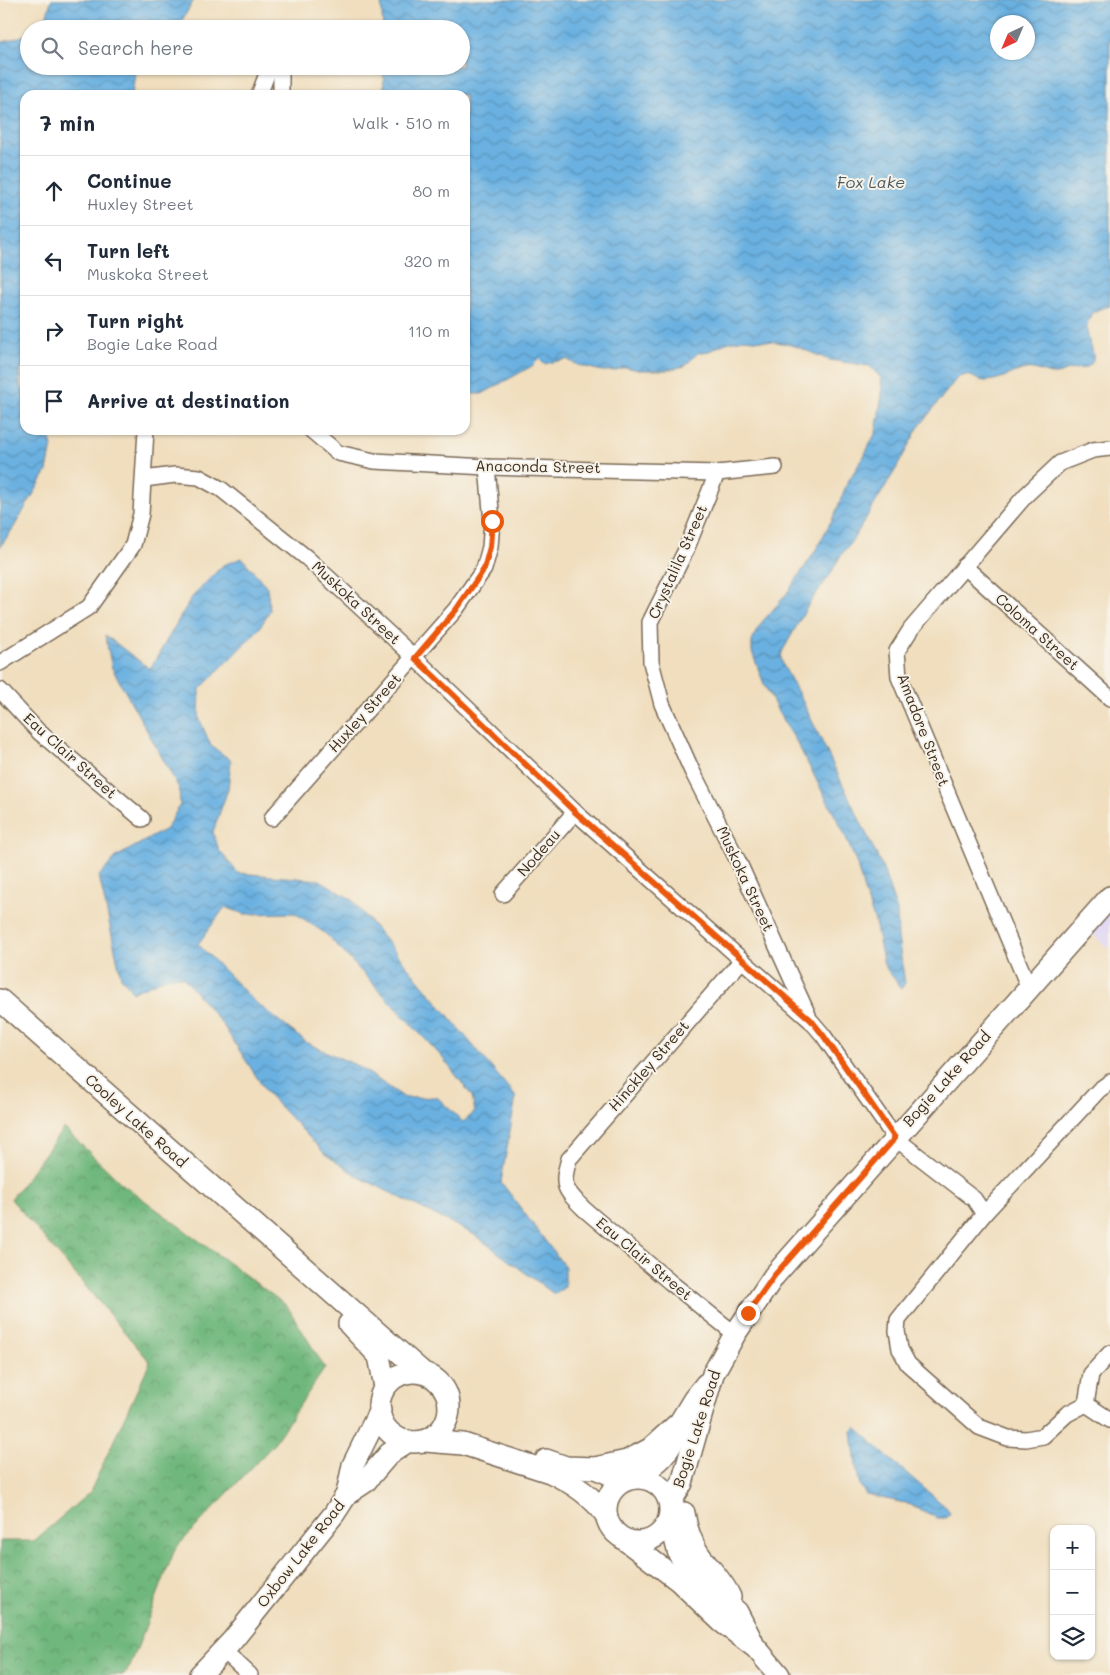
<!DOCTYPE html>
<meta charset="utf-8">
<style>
:root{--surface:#fff;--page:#f2f2f3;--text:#1f2937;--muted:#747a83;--line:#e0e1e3}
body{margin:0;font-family:Mali,sans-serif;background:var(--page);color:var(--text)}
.controls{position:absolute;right:15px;bottom:15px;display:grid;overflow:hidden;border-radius:10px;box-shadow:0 1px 4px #0004}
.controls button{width:45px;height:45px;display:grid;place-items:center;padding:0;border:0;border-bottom:1px solid var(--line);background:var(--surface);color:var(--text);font:25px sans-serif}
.compass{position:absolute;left:990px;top:15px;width:45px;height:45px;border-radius:50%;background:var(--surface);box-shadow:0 1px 4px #0004;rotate:224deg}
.stop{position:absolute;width:15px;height:15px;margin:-11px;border:4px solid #ea580c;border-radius:50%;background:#fff}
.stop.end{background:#ea580c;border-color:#fff;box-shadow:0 1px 5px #0008}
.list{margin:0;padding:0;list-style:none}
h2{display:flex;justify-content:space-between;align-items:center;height:65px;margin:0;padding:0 20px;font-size:21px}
h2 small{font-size:16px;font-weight:400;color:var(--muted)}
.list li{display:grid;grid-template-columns:32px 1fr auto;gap:15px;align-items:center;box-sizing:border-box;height:70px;padding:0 20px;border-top:1px solid var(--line)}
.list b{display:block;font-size:19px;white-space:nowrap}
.list p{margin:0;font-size:16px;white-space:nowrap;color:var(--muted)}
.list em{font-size:16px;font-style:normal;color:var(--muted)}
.icon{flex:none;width:28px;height:28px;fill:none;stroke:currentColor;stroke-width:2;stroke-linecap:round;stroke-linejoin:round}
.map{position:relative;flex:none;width:1110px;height:1675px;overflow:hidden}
.search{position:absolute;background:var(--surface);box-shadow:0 1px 4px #0004;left:20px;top:20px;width:450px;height:55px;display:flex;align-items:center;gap:12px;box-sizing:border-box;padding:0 18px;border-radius:28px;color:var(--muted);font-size:19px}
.panel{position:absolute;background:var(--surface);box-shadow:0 1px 4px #0004;left:20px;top:90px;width:450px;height:345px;border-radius:15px}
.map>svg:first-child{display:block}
</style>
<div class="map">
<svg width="1110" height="1675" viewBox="0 0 1110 1675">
<defs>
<pattern id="forest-crowns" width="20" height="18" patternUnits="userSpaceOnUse" patternTransform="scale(1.25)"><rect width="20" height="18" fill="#70b77d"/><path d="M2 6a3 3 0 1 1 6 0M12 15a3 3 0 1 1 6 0" fill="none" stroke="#5d9566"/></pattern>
<pattern id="water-waves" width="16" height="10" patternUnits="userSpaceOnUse" patternTransform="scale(1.25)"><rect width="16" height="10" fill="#6ab1e1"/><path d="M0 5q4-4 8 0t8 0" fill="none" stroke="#5890b6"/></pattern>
</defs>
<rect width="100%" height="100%" fill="#f7f3e8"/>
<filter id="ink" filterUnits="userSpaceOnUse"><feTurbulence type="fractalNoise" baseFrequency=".02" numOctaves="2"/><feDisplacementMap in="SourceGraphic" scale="10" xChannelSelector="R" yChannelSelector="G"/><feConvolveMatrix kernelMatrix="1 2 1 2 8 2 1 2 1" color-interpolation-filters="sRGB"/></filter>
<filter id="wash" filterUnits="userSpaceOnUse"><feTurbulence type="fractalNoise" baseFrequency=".0096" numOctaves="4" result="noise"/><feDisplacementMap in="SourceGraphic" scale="20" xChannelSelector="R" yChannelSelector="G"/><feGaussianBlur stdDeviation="1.12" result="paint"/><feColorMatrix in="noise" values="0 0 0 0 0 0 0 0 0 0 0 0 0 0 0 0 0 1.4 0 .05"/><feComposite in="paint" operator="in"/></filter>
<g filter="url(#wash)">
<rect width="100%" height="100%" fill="#f0debe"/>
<!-- built -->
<path fill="#dfd5f5" d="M 1110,903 L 1110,950 L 1087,929 Z"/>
<!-- forest -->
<path fill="url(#forest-crowns)" stroke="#56704e" d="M 64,1128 L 121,1183 L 287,1306 L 325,1368 L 272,1446 L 175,1549 L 130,1667 L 123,1675 L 0,1675 L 0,1541 L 34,1541 L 90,1492 L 150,1362 L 11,1199 Z"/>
<!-- water -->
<g fill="url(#water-waves)" stroke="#526e80" fill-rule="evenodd">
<path d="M 51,0 L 194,0 L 177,29 L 36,29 L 47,15 Z"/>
<path d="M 381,0 L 1110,0 L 1110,306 C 1104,308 1097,309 1093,313 C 1074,333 1108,359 1085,368 C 1082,369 1077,368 1074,369 C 1066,370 1059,375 1052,374 C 1043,373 1034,367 1026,369 C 1012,372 1000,381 985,381 C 972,380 972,371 957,378 L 918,428 L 896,469 L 854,538 L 839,558 L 830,575 L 810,602 L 782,652 L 781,658 L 783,665 L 801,698 L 882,866 L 897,911 L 898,938 L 905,983 L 901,989 L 898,986 C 896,978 888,973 884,965 L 875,922 L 865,894 L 856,862 L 844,833 L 795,739 L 782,719 L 764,684 L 752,652 L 752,639 L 762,622 L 785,596 L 814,553 L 835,514 L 847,483 L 864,456 L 876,432 L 882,394 L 881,378 L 870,366 L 829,360 L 795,346 L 777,342 L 743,339 L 726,343 L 709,351 L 698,353 L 685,366 L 667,370 L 639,370 L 625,367 L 613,371 L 602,371 L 578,365 L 566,359 L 544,364 L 539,359 L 532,366 L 482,394 L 473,394 L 465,390 L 465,95 L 384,95 L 383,66 L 461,66 L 461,29 L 383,29 ZM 998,22 L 1028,22 L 1028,52 L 998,52 Z"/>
<path d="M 29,34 L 29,66 L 140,66 L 135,74 L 132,95 L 25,95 L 25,362 L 19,372 L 20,386 L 25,392 L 25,430 L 47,430 L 52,446 L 47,471 L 14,527 L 0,547 L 0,43 Z"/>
<path d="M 242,558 L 267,587 L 270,610 L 259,629 L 200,689 L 199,718 L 211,746 L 231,760 L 228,789 L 213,832 L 219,850 L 238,873 L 320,880 L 352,900 L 516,1097 L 501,1182 L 565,1267 L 565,1287 L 554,1294 L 473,1234 L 357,1176 L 325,1154 L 267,1093 L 223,1025 L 183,977 L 170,976 L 133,992 L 121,977 L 99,876 L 116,857 L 166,829 L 180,805 L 179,788 L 112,668 L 105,635 L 150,669 L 192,597 L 223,565 ZM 225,907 L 244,914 L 295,913 L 326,934 L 442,1057 L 472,1096 L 475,1112 L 463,1122 L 437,1097 L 405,1098 L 358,1066 L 307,1043 L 254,1001 L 198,944 Z"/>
<path d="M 856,1427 L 882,1452 L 947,1508 L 950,1514 L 946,1518 L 938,1518 L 906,1503 L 866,1495 L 860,1485 L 857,1472 L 853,1441 L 852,1431 Z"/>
</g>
</g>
<g filter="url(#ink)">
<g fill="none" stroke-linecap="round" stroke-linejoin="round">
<!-- street casing -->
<g stroke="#7a6956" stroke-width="18">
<g id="street">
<path d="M 259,95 L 270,66"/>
<path d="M 281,95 L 281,66"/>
<path d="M 311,430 L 338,453 L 374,461 L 487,467 L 717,473 L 775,467"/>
<path d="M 717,473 L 686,550 L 650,622 L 651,662 L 662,704 L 692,771 L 739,863 L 808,1015"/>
<path d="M 144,479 L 175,475 L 199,477 L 221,489 L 307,558 L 415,658 L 575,812 L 811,1021 L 823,1035 L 895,1138 L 974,1199 L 984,1214"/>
<path d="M 964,566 L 1110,698"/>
<path d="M 0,663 L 89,607 L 133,545 L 141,514 L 146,430"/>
<path d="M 0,690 L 39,732 L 142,819"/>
<path d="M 272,818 L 456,609 L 484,569 L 490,547 L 492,521 L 487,467"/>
<path d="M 503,894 L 575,812"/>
<path d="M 1029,988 L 899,677 L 897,651 L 911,629 L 1026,495 L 1060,463 L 1093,450 L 1110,448"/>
<path d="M 1110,1082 L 1099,1090 L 984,1214 L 898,1320 L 897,1331 L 900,1349 L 908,1364 L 979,1427 L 1008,1438 L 1026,1439 L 1043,1436 L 1067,1414 L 1086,1404 L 1110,1420"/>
<path d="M 735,1334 L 670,1282 L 584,1209 C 564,1189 561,1186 569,1159 L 742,960"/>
<path d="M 1086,1404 L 1091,1374 L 1110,1353"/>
<path d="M 223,1650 L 250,1675"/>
</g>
</g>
<!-- secondary casing -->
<g stroke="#7a6956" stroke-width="24">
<g id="secondary">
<path d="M 0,1000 L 422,1372"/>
<path d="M 349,1324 L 379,1356 L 385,1387"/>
<circle cx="414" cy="1407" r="35"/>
<path d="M 425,1441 L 463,1444 L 550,1472 C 571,1482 592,1496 606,1515"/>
<path d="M 546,1460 L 566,1467 L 595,1468 L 624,1480"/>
<path d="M 595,1468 L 627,1461 L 650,1449 L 680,1422 L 694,1399 L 706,1384"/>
<path d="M 635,1477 C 660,1462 669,1455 679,1427"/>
<circle cx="638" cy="1510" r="32"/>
<path d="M 347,1494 L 353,1465 L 380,1410"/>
<path d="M 670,1503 L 682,1483 L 713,1374 L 735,1334 L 774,1276 L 1110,897"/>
<path d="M 671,1510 L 673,1531 L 679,1554 L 687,1566 L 737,1612 L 752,1641"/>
<path d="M 684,1513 C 686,1527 690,1539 697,1551 C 707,1568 721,1577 730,1597"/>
<path d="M 625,1540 L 679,1581 L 722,1622 L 756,1648 L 779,1675"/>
<path d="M 200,1675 L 232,1641 L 334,1514 L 347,1494 L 365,1482 L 389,1454 L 408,1441"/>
</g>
</g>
<!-- street -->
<use href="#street" stroke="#fff" stroke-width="15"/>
<!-- secondary -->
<use href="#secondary" stroke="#fff" stroke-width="21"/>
</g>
</g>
<g fill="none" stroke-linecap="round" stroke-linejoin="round" filter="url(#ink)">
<!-- route -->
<path stroke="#ea580c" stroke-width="6" d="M 492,521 L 490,547 L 484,569 L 456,610 L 415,658 L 575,812 L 811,1020 L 823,1035 L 895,1138 L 774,1276 L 748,1313"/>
</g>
<g text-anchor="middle" stroke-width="4" stroke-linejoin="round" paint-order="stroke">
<!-- street labels -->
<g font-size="15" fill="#3b2a1e" stroke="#f7f3e8">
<text transform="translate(538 467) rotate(1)" y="5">Anaconda Street</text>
<text transform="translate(678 562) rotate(-66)" y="5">Crystalila Street</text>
<text transform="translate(356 603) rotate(43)" y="5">Muskoka Street</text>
<text transform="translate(1037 632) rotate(42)" y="5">Coloma Street</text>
<text transform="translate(365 713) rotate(-48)" y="5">Huxley Street</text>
<text transform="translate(923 730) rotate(69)" y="5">Amadore Street</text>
<text transform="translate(70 756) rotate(42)" y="5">Eau Clair Street</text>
<text transform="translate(539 853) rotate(-49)" y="5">Nodeau</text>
<text transform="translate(745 879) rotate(65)" y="5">Muskoka Street</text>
<text transform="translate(649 1066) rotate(-49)" y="5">Hinckley Street</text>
<text transform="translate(947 1079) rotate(-48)" y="5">Bogie Lake Road</text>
<text transform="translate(136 1121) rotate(42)" y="5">Cooley Lake Road</text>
<text transform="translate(644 1259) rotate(40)" y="5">Eau Clair Street</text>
<text transform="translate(697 1429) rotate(-72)" y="5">Bogie Lake Road</text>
<text transform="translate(301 1554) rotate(-52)" y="5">Oxbow Lake Road</text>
</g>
<!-- water labels -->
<g font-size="16" font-style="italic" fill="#4b5962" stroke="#f7f3e8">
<text x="871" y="188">Fox Lake</text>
</g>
</g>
</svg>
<div class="controls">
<button>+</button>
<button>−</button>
<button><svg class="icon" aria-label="layers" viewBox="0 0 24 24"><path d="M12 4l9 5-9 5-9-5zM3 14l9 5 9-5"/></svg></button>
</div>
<svg class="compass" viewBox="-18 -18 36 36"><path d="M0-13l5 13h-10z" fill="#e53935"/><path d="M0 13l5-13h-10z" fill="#747a83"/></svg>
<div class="stop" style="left:492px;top:521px"></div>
<div class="stop end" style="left:748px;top:1313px"></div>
<div class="search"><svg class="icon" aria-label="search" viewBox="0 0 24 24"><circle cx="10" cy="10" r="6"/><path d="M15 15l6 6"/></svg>Search here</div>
<section class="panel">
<h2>7 min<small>Walk · 510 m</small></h2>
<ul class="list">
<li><svg class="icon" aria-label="ahead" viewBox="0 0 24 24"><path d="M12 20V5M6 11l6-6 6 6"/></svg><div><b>Continue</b><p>Huxley Street</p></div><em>80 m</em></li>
<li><svg class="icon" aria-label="left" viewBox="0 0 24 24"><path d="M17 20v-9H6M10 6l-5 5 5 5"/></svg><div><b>Turn left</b><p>Muskoka Street</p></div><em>320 m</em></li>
<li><svg class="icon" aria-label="right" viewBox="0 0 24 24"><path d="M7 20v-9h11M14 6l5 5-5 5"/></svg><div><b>Turn right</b><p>Bogie Lake Road</p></div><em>110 m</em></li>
<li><svg class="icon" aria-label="arrive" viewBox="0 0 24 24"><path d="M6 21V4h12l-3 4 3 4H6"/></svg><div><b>Arrive at destination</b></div></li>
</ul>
</section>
</div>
